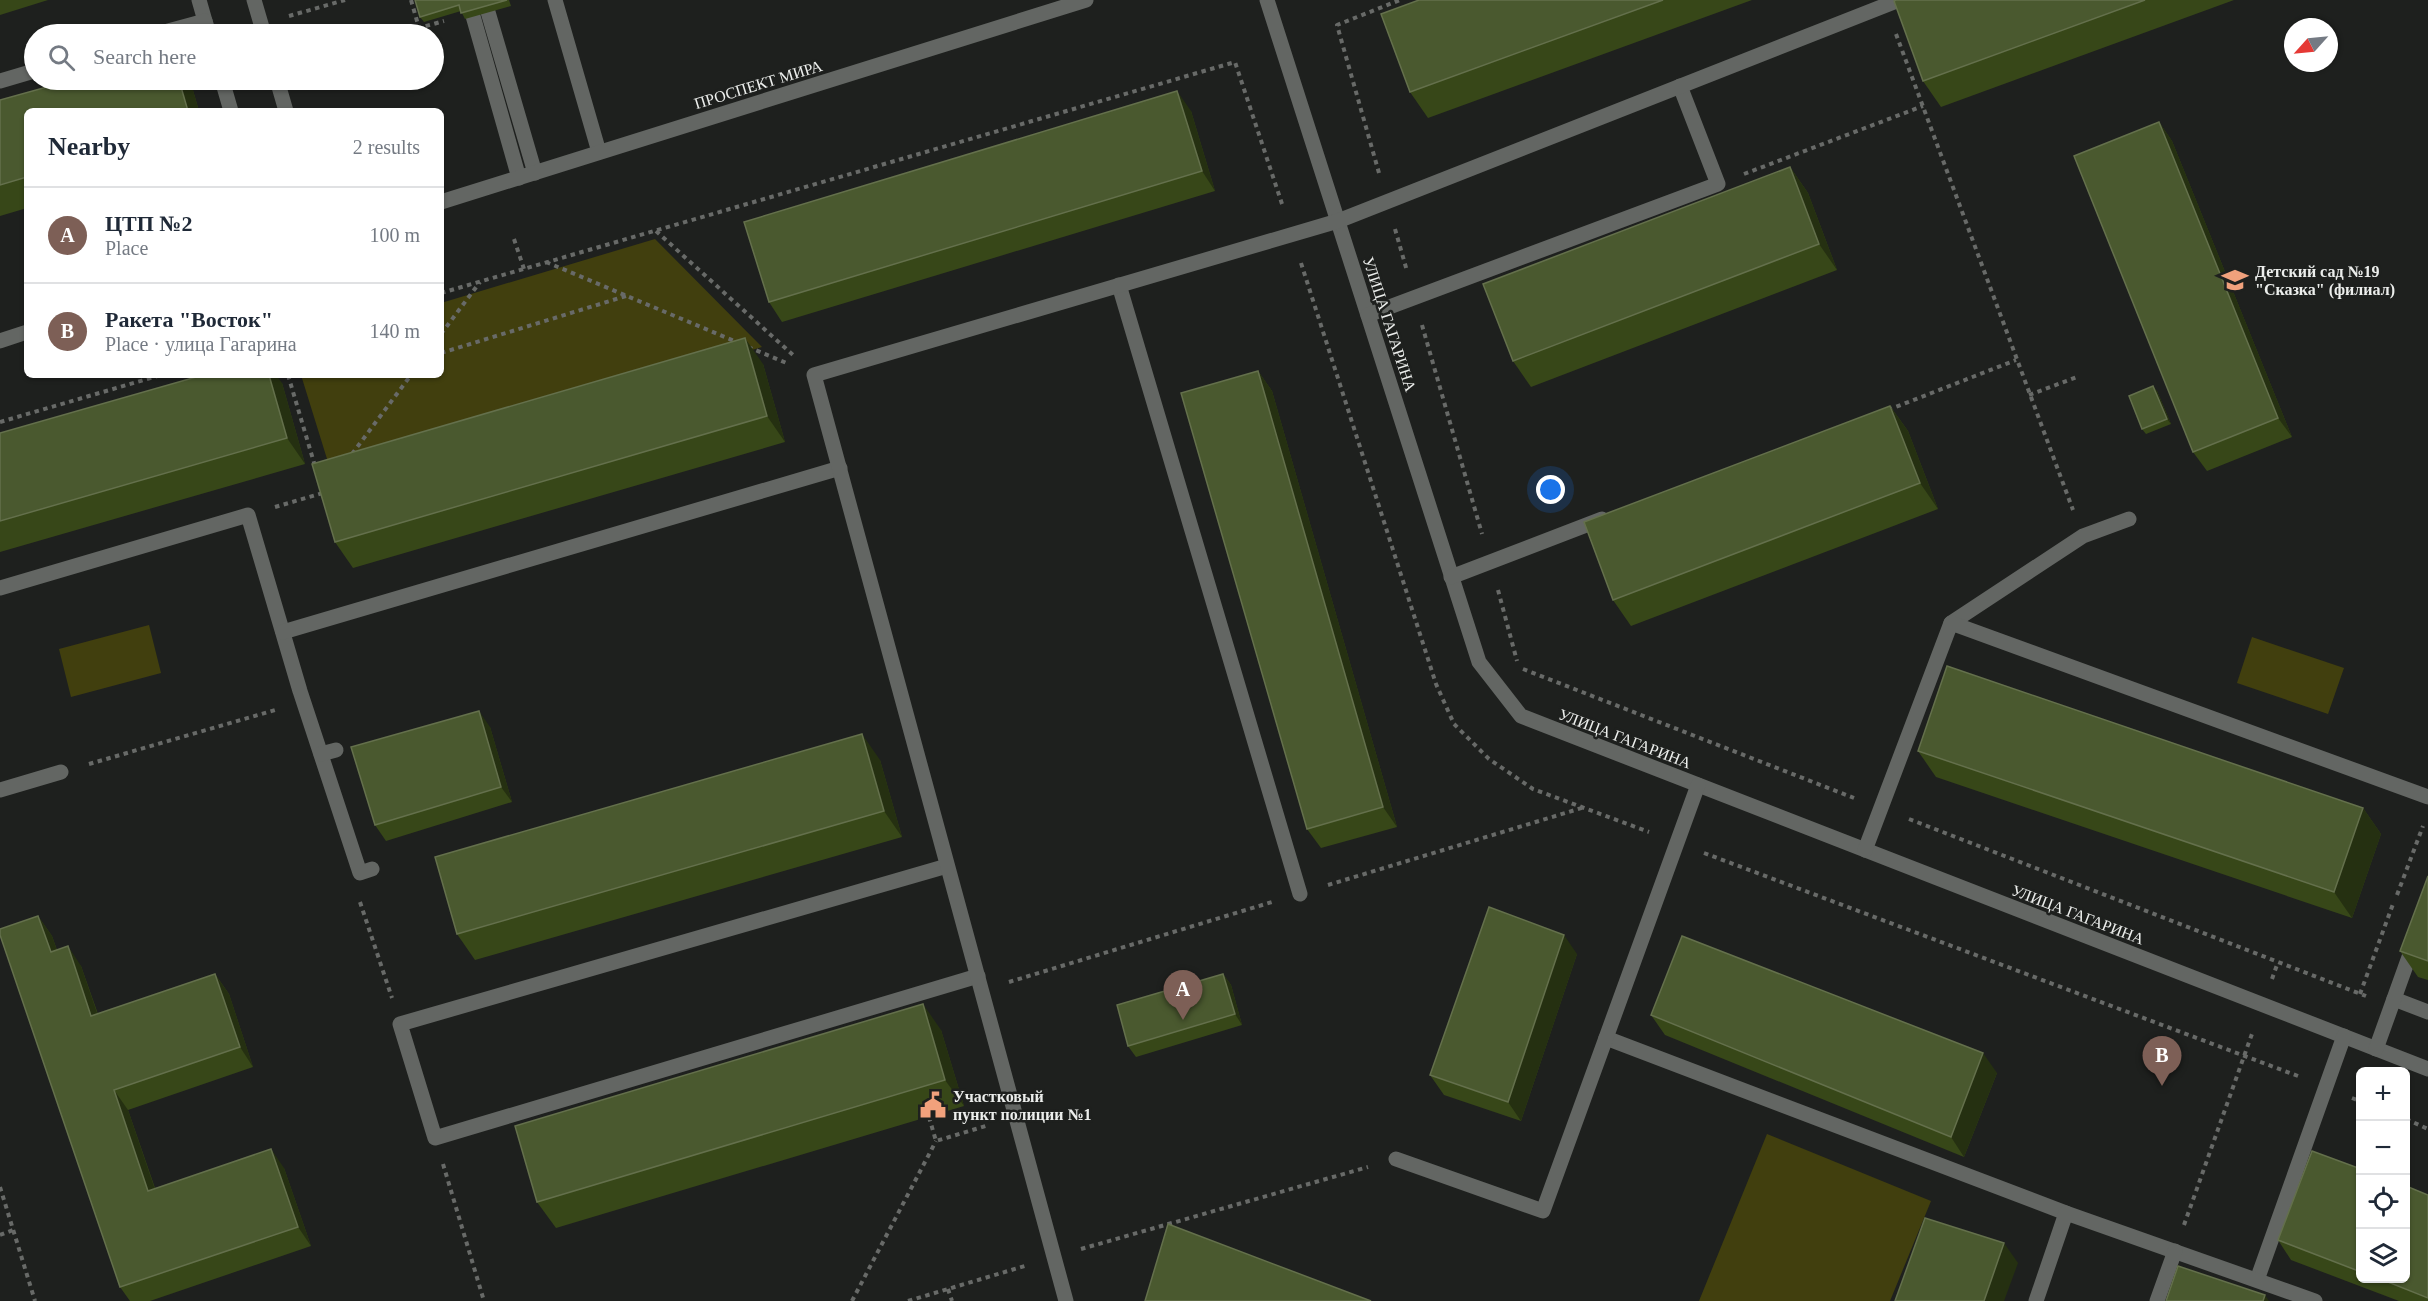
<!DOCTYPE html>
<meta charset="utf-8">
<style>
:root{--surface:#fff;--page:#f2f2f3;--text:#1f2937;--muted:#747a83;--line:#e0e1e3;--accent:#7d5f56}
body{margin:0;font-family:"Times New Roman",serif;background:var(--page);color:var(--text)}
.controls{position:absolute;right:18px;bottom:18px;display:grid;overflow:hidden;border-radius:9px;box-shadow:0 2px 4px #0004}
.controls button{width:54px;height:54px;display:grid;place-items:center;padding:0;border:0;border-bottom:2px solid var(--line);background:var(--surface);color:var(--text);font:30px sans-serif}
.compass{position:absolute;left:2284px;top:18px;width:54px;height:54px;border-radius:50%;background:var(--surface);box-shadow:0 2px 4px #0004;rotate:243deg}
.you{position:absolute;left:1551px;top:490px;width:21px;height:21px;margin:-15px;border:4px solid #fff;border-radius:50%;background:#1a73e8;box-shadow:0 0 0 9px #1a73e833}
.badge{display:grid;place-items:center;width:39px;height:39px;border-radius:50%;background:var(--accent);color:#fff;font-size:20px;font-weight:700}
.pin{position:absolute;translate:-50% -50px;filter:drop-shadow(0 2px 3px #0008)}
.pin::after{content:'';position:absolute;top:32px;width:21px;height:18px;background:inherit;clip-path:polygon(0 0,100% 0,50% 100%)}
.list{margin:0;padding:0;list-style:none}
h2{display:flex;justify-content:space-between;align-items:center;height:78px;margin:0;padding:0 24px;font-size:26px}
h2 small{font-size:20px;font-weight:400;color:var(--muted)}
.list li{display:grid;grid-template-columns:39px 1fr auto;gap:18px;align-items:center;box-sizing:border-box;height:96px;padding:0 24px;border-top:2px solid var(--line)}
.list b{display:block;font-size:22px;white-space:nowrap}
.list p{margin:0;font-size:20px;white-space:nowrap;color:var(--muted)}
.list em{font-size:20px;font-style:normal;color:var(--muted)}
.icon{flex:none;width:33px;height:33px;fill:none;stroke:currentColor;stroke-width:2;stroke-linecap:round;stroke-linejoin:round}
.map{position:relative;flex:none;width:2428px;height:1301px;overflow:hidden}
.search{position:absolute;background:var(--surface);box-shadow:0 2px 4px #0004;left:24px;top:24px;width:420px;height:66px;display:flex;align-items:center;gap:15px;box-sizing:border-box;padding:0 21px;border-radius:33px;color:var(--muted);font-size:22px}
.panel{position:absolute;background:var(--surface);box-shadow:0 2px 4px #0004;left:24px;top:108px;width:420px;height:270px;border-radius:9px}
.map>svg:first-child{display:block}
</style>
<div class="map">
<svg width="2428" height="1301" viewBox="0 0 2428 1301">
<rect width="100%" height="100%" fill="#1e201e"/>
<!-- green -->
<g fill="#413f0e">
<path d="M 655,239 L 762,347 L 332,475 L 301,375 L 441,375 L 441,303 Z"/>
<path d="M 149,625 L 161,673 L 71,697 L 59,649 Z"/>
<path d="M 2252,637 L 2344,668 L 2328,714 L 2237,683 Z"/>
<path d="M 1767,1134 L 1931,1201 L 1890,1301 L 1699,1301 Z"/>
</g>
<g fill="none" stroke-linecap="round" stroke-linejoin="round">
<!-- path -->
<g stroke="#686a68" stroke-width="4" stroke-dasharray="4.5 4.5" stroke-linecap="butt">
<path d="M 411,0 L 419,28 L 444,21"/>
<path d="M 289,16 L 345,0"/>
<path d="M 1896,34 L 2073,510"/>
<path d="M 1379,173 L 1337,25 L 1400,0"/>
<path d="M 1744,174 L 1923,106"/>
<path d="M 1395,229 L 1407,271"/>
<path d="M 656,231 L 793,355"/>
<path d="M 514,239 L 524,269"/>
<path d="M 546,262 L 739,343"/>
<path d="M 1301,263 L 1436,684 L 1454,724 L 1489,759 L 1533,789 L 1649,832"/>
<path d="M 441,293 L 1235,62 L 1283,207"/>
<path d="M 1422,325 L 1482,534"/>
<path d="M 441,334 L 480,282"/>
<path d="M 748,347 L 789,364"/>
<path d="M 441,353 L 626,296"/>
<path d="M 288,375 L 315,466"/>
<path d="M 2029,395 L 2077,377"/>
<path d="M 1888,410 L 2016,360"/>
<path d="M 0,422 L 161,375"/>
<path d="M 352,454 L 411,375"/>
<path d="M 275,507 L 323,493 L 322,491"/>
<path d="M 1498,590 L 1517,661"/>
<path d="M 1523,669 L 1854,798"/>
<path d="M 89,764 L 275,710"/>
<path d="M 1909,819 L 2366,996"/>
<path d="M 1704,853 L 2298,1076"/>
<path d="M 1328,885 L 1585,807"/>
<path d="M 2397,895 L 2423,826"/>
<path d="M 360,902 L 392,998"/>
<path d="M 2272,979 L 2278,962"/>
<path d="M 1009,982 L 1272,902"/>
<path d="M 2360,994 L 2393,904"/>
<path d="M 2352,1098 L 2360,1101"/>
<path d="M 929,1117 L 936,1141 L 989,1125"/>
<path d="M 2406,1119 L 2428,1129"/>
<path d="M 443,1164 L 484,1301"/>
<path d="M 0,1187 L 35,1301"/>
<path d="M 2184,1225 L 2253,1031"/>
<path d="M 0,1235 L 13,1230"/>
<path d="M 1081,1249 L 1368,1167"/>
<path d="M 948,1289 L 952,1301"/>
<path d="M 852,1301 L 936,1141"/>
<path d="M 908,1301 L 1028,1265"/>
</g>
<!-- minor -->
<g stroke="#636663" stroke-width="15">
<path d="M 199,0 L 205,21"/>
<path d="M 254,0 L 264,34"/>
<path d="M 555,0 L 599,152"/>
<path d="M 1267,0 L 1479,662 L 1521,716 L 2428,1069"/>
<path d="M 488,12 L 535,173"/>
<path d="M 473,16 L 519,178"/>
<path d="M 157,34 L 205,21 L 209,34"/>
<path d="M 222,80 L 231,111"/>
<path d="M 277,80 L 286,111"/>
<path d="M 0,81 L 34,71"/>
<path d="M 441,202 L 1086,0"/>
<path d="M 1119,285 L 1300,894"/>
<path d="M 1368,315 L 1718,184 L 1680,86"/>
<path d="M 0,341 L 27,332"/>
<path d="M 1451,577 L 1602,519"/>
<path d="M 0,588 L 248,515 L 300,691 L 360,873 L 372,869"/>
<path d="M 1951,623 L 2083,536 L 2129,519"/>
<path d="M 283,632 L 840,468"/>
<path d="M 321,754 L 336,750"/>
<path d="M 0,790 L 61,772"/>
<path d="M 1865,850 L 1951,623 L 2428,797"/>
<path d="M 947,866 L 400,1024 L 435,1138 L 978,976"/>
<path d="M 2394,999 L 2428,1012"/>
<path d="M 1606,1038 L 2066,1213"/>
<path d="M 2376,1049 L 2428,904"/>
<path d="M 1396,1159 L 1543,1211 L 1698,785"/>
<path d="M 2257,1280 L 2344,1036"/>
<path d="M 1066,1301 L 814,375 L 1338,221 L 1899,0"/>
<path d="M 2036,1301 L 2066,1213 L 2315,1301"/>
<path d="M 2157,1301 L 2175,1251"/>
</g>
</g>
<!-- wall -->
<g fill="#374718">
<path d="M 0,0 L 48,0 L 0,15 Z"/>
<path d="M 415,0 L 509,0 L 511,6 L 465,19 L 461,11 L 424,22 L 420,17 Z"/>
<path d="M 1419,0 L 1752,0 L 1428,118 L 1410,92 Z"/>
<path d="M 1896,0 L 2234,0 L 1941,107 L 1923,81 Z"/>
<path d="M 190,80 L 199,111 L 27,111 L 27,208 L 0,216 L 0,100 Z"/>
<path d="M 1191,111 L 1215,191 L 782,322 L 769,302 Z"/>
<path d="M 2159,122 L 2172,141 L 2292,437 L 2207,471 L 2193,452 Z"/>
<path d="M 1790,167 L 1808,193 L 1837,270 L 1531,387 L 1513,361 Z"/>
<path d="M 763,364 L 785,442 L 353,568 L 335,542 Z"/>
<path d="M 1258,371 L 1272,391 L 1397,827 L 1321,848 L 1307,829 Z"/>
<path d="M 282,383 L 305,464 L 0,552 L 0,433 Z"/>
<path d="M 2157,391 L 2171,424 L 2146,434 L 2142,429 Z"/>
<path d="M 1890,406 L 1908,431 L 1938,509 L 1631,626 L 1613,600 Z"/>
<path d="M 490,727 L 512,802 L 386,841 L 375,825 Z"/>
<path d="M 1918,751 L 2363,808 L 2381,834 L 2352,918 L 1936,777 Z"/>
<path d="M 880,760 L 902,837 L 475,960 L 457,934 Z"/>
<path d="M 2428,876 L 2428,980 L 2418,977 L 2400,951 Z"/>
<path d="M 38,916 L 52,936 L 57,950 L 81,966 L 98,1014 L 215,974 L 229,994 L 253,1067 L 128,1110 L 155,1188 L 284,1168 L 311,1246 L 150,1301 L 130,1301 L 120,1287 Z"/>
<path d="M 1577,954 L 1521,1121 L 1444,1095 L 1430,1075 Z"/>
<path d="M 1223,974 L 1231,985 L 1242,1025 L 1136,1057 L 1128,1046 Z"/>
<path d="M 1651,1015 L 1997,1073 L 1964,1157 L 1665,1035 Z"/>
<path d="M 941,1030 L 964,1106 L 556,1228 L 537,1202 Z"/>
<path d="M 2361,1169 L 2361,1278 L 2406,1278 L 2428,1195 L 2428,1301 L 2399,1301 L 2291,1260 L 2278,1240 Z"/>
</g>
<!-- shaded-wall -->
<g fill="#253011">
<path d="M 179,80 L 190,80 L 199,111 L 188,111 Z"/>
<path d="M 1177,91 L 1191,111 L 1215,191 L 1202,171 Z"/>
<path d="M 2159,122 L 2172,141 L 2292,437 L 2278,418 Z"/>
<path d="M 1790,167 L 1808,193 L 1837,270 L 1819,244 Z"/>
<path d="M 745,338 L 763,364 L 785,442 L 767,416 Z"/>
<path d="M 1258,371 L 1272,391 L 1397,827 L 1383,807 Z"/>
<path d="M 269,375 L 276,375 L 282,383 L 305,464 L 287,438 Z"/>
<path d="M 2153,386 L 2157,391 L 2171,424 L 2167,419 Z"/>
<path d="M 1890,406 L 1908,431 L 1938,509 L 1920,483 Z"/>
<path d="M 479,711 L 490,727 L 512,802 L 501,787 Z"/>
<path d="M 862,734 L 880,760 L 902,837 L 884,811 Z"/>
<path d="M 2363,808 L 2381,834 L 2352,918 L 2334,892 Z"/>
<path d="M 38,916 L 52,936 L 64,971 L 51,952 Z"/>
<path d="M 1564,935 L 1577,954 L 1521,1121 L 1508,1102 Z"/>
<path d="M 68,946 L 81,966 L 105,1036 L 91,1016 Z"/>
<path d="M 215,974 L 229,994 L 253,1067 L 240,1047 Z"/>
<path d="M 1223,974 L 1231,985 L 1242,1025 L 1235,1014 Z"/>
<path d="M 923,1004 L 941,1030 L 964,1106 L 945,1080 Z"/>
<path d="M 1983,1053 L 1997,1073 L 1964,1157 L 1951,1137 Z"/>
<path d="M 114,1090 L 128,1110 L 162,1210 L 148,1191 Z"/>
<path d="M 271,1149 L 284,1168 L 311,1246 L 298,1227 Z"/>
<path d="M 2004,1243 L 2018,1263 L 2004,1301 L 1984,1301 Z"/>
<path d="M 2265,1295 L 2269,1301 L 2263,1301 Z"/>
</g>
<!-- building -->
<g fill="#4a592f" stroke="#64704c" stroke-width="1.5">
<path d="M 415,0 L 507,0 L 461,13 L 459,5 L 420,17 Z"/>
<path d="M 1419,0 L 1663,0 L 1410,92 L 1381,14 Z"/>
<path d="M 1896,0 L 2145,0 L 1923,81 L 1894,1 Z"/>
<path d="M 72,80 L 179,80 L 188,111 L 27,111 L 27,177 L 0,185 L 0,100 Z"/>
<path d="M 1177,91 L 1202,171 L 769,302 L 744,222 Z"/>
<path d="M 2159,122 L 2278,418 L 2193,452 L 2074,156 Z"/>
<path d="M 1790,167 L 1819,244 L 1513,361 L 1483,284 Z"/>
<path d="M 745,338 L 767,416 L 335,542 L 312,464 Z"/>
<path d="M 1258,371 L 1383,807 L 1307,829 L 1181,393 Z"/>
<path d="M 203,375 L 269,375 L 287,438 L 0,521 L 0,433 Z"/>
<path d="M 2153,386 L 2167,419 L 2142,429 L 2129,396 Z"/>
<path d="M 1890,406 L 1920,483 L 1613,600 L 1584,522 Z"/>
<path d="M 1947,666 L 2363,808 L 2334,892 L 1918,751 Z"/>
<path d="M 479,711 L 501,787 L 375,825 L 351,747 Z"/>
<path d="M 862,734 L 884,811 L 457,934 L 435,857 Z"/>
<path d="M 2428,876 L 2428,961 L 2400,951 Z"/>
<path d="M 1489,907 L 1564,935 L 1508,1102 L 1430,1075 Z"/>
<path d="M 38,916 L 51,952 L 68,946 L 91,1016 L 215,974 L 240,1047 L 114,1090 L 148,1191 L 271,1149 L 298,1227 L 120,1287 L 0,935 L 0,929 Z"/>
<path d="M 1682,936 L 1983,1053 L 1951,1137 L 1651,1015 Z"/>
<path d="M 1223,974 L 1235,1014 L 1128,1046 L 1117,1005 Z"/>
<path d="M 923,1004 L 945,1080 L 537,1202 L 515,1126 Z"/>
<path d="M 2312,1151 L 2361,1169 L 2361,1272 L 2278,1240 Z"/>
<path d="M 2406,1186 L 2428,1195 L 2428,1298 L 2378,1278 L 2406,1278 Z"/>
<path d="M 1925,1218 L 2004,1243 L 1984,1301 L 1895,1301 Z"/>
<path d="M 1168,1224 L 1371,1301 L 1145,1301 Z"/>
<path d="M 2178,1266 L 2265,1295 L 2263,1301 L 2166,1301 Z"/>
</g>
<!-- icons -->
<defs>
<g id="school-bare" transform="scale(2.07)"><path d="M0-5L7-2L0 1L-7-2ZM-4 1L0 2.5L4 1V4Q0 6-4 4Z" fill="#f1a17c" stroke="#1e201e" stroke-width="2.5" paint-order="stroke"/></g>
<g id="civic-bare" transform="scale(2.07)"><path d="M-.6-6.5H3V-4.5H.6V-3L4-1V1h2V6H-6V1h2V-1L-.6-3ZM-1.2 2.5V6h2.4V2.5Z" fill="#f1a17c" stroke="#1e201e" stroke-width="2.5" paint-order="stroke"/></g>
</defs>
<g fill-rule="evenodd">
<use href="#school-bare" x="2235" y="280"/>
<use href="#civic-bare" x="933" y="1105"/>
</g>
<g text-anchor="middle" stroke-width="5" stroke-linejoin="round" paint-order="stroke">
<!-- street labels -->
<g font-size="16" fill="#eceeec" stroke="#1e201e">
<text transform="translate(758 84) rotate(-17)" y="6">ПРОСПЕКТ МИРА</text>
<text transform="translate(1390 324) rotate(72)" y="6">УЛИЦА ГАГАРИНА</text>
<text transform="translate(1625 738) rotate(21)" y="6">УЛИЦА ГАГАРИНА</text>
<text transform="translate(2078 914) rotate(21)" y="6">УЛИЦА ГАГАРИНА</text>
</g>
<!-- poi labels -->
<g font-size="16" font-weight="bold" fill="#eceeec" stroke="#1e201e" text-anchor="start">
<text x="2255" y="277">Детский сад №19<tspan x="2255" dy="18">"Сказка" (филиал)</tspan></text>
<text x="953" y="1102">Участковый<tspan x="953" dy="18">пункт полиции №1</tspan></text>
</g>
</g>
</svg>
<div class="controls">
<button>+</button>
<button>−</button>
<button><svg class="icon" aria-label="locate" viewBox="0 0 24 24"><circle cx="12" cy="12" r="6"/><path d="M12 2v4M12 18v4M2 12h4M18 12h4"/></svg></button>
<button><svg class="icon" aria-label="layers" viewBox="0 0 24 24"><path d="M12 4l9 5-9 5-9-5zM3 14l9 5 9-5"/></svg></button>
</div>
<svg class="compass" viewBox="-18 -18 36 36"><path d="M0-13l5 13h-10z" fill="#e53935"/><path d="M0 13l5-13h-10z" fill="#747a83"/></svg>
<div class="you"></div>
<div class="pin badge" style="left:1183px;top:1020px">A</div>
<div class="pin badge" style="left:2162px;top:1086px">B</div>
<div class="search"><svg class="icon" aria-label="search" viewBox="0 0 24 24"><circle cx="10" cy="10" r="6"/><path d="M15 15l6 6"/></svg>Search here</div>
<section class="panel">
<h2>Nearby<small>2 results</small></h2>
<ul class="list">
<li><span class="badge">A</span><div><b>ЦТП №2</b><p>Place</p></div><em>100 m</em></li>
<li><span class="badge">B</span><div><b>Ракета &quot;Восток&quot;</b><p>Place · улица Гагарина</p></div><em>140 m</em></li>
</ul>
</section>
</div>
